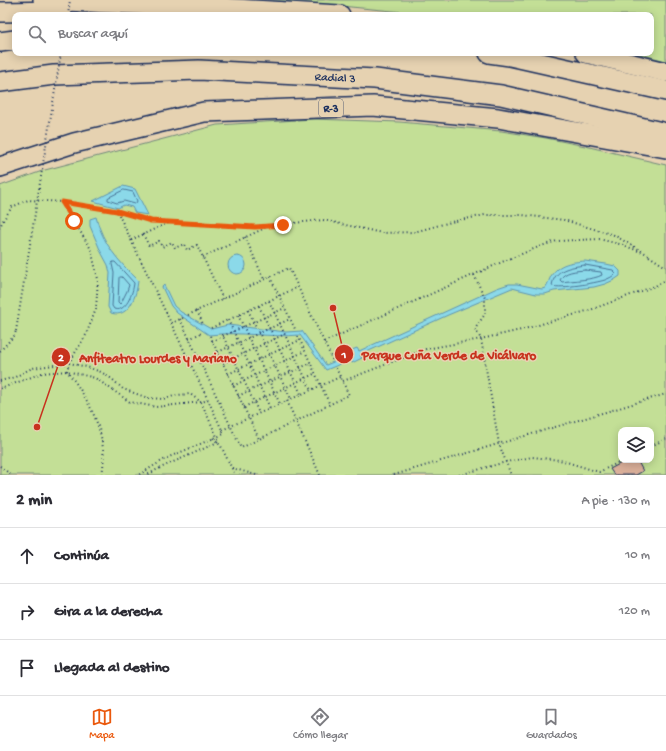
<!DOCTYPE html>
<html lang="es">
<meta charset="utf-8">
<style>
:root{--surface:#fff;--page:#f2f2f3;--text:#2b2b33;--muted:#7c7c81;--line:#e1e1e2;--accent:#ea580c}
body{margin:0;font-family:"Gochi Hand",sans-serif;background:var(--page);color:var(--text)}
.controls{position:absolute;right:12px;bottom:12px;display:grid;overflow:hidden;border-radius:8px;box-shadow:0 2px 10px #0003}
.controls button{width:36px;height:36px;display:grid;place-items:center;padding:0;border:0;border-bottom:1px solid var(--line);background:var(--surface);color:var(--text);font:20px sans-serif}
.stop{position:absolute;width:12px;height:12px;margin:-9px;border:3px solid #ea580c;border-radius:50%;background:#fff}
.stop.end{background:#ea580c;border-color:#fff;box-shadow:0 1px 4px #0008}
.list{margin:0;padding:0;list-style:none}
h2{display:flex;justify-content:space-between;align-items:center;height:52px;margin:0;padding:0 16px;font-size:17px}
h2 small{font-size:13px;font-weight:400;color:var(--muted)}
.list li{display:grid;grid-template-columns:26px 1fr auto;gap:12px;align-items:center;box-sizing:border-box;height:56px;padding:0 16px;border-top:1px solid var(--line)}
.list b{display:block;font-size:15px;white-space:nowrap}
.list em{font-size:13px;font-style:normal;color:var(--muted)}
.icon{flex:none;width:22px;height:22px;fill:none;stroke:currentColor;stroke-width:2;stroke-linecap:round;stroke-linejoin:round}
.map{position:relative;flex:none;width:666px;height:475px;overflow:hidden}
.search{position:absolute;background:var(--surface);box-shadow:0 2px 10px #0003;left:12px;right:12px;top:12px;height:44px;display:flex;align-items:center;gap:10px;box-sizing:border-box;padding:0 14px;border-radius:8px;color:var(--muted);font-size:15px}
.sheet{height:220px;background:var(--surface)}
nav{display:flex;justify-content:space-around;align-items:center;box-sizing:border-box;height:56px;border-top:1px solid var(--line);background:var(--surface);font-size:11px;color:var(--muted)}
nav a{display:grid;justify-items:center;gap:2px}
nav .on{color:var(--accent)}
.map>svg:first-child{display:block}
</style>
<div class="map">
<svg width="666" height="475" viewBox="0 0 666 475">
<rect width="100%" height="100%" fill="#e6d2b1"/>
<filter id="ink" filterUnits="userSpaceOnUse"><feTurbulence type="fractalNoise" baseFrequency=".025" numOctaves="2"/><feDisplacementMap in="SourceGraphic" scale="8" xChannelSelector="R" yChannelSelector="G"/><feConvolveMatrix kernelMatrix="1 2 1 2 8 2 1 2 1" color-interpolation-filters="sRGB"/></filter>
<g filter="url(#ink)">
<!-- green -->
<g fill="#c3df96" stroke="#6f877a" fill-rule="evenodd">
<path d="M 253,0 L 666,0 L 666,61 L 636,53 L 651,53 L 651,15 L 434,15 L 330,5 Z"/>
<path d="M 313,119 L 400,122 L 501,131 L 546,138 L 585,146 L 666,165 L 666,475 L 0,475 L 0,186 L 45,170 L 217,125 ZM 621,430 L 651,430 L 651,460 L 621,460 Z"/>
</g>
<!-- water -->
<g fill="#8bd9e9" stroke="#5e95b1">
<path d="M 123,186 L 135,189 L 148,215 L 135,213 L 132,207 L 124,205 L 118,208 L 93,201 Z"/>
<path d="M 96,217 C 103,244 118,261 138,280 C 137,295 129,319 111,313 L 108,307 L 110,273 L 108,265 L 101,252 L 90,226 L 90,219 Z"/>
<circle cx="237" cy="265" r="9"/>
<path d="M 585,261 L 606,264 L 615,266 L 620,271 L 620,276 L 614,280 L 605,284 L 594,287 L 554,291 L 545,294 L 536,294 L 512,288 L 448,315 L 360,355 L 362,358 L 352,363 L 350,360 L 326,370 L 300,335 C 270,338 240,331 209,335 L 177,313 L 171,306 L 162,287 L 164,285 L 174,306 L 181,312 L 211,329 L 228,325 L 286,332 L 302,331 L 326,365 L 348,356 L 347,352 L 357,348 L 359,351 L 497,288 L 509,284 L 517,284 L 542,289 L 545,288 C 548,284 549,280 551,276 C 559,263 572,262 585,261 Z"/>
</g>
<g fill="none" stroke-linecap="round" stroke-linejoin="round">
<!-- shore -->
<g stroke="#487396" stroke-width="1">
<path d="M 124,190 L 133,192 L 137,201 L 136,203 L 135,204 L 124,201 L 117,203 L 108,200 L 108,198 Z"/>
<path d="M 113,262 L 115,262 L 134,283 C 133,293 126,313 114,309 L 112,306 L 114,273 L 112,264 Z"/>
<path d="M 585,265 L 613,270 L 616,273 C 613,277 609,278 605,280 C 595,283 561,289 552,286 C 554,269 570,267 585,265 Z"/>
<path d="M 585,270 L 601,272 L 602,275 C 593,280 574,280 562,282 L 560,280 C 564,271 576,271 585,270 Z"/>
<path d="M 120,277 L 122,277 L 129,285 L 127,291 L 121,303 L 120,304 L 118,302 L 119,278 Z"/>
</g>
</g>
<!-- building -->
<path fill="#dbb09a" stroke="#1b2f5e" d="M 627,460 L 637,460 L 643,471 L 636,475 L 614,475 L 610,469 Z"/>
<g fill="none" stroke-linecap="round" stroke-linejoin="round">
<!-- highway casing -->
<g stroke="#1b2f5e" stroke-width="22">
<g id="highway">
<path d="M 43,0 L 201,7 L 340,15"/>
<path d="M 0,12 L 62,11"/>
<path d="M 0,42 L 15,40"/>
<path d="M 489,53 L 510,56 L 666,91"/>
<path d="M 586,53 L 666,72"/>
<path id="s1" d="M 0,82 L 54,75 L 199,70 L 375,79 L 501,95 L 666,133"/>
<path d="M 0,167 L 74,143 L 204,112 L 373,106 L 498,118 L 666,148"/>
</g>
</g>
<!-- path -->
<g stroke="#1b2f5e" stroke-width="2" stroke-dasharray="1 3" stroke-linecap="butt">
<path d="M 62,202 L 91,249 L 98,279 L 96,309 L 86,335 L 69,363 L 67,371 C 90,401 109,436 102,475"/>
<path d="M 117,211 L 151,221 L 255,227 L 323,220 L 382,233 L 414,232 L 451,222 L 485,215 L 522,215 L 564,220 L 614,235 L 650,256"/>
<path d="M 0,228 L 2,222 L 12,207 L 28,200 L 62,202 L 117,211 L 208,400 L 224,434 L 169,457 L 138,475"/>
<path d="M 143,234 L 149,246 L 159,241 L 162,247 L 172,242 L 175,248 L 184,244 L 187,250 L 197,245 L 223,299"/>
<path d="M 245,237 L 264,279"/>
<path d="M 131,240 L 170,222"/>
<path d="M 649,256 L 666,267"/>
<path d="M 203,257 L 265,228"/>
<path d="M 474,275 L 485,298 L 485,314 L 475,329 L 481,339 L 499,444 L 511,475"/>
<path d="M 270,277 L 296,331"/>
<path d="M 269,301 L 311,390"/>
<path d="M 259,306 L 301,394"/>
<path d="M 248,310 L 291,399"/>
<path d="M 197,311 L 203,324"/>
<path d="M 188,315 L 289,268 L 333,361"/>
<path d="M 238,315 L 280,404"/>
<path d="M 180,319 L 241,448 L 349,395 L 336,368"/>
<path d="M 228,320 L 270,408"/>
<path d="M 171,323 L 183,318"/>
<path d="M 211,328 L 298,287"/>
<path d="M 222,334 L 259,413"/>
<path d="M 210,336 L 259,439"/>
<path d="M 298,336 L 330,405"/>
<path d="M 189,339 L 203,332"/>
<path d="M 212,341 L 285,308"/>
<path d="M 324,342 L 502,262 L 541,246 L 557,241 L 599,239 L 623,245 L 641,252"/>
<path d="M 0,351 L 14,336 L 16,331"/>
<path d="M 218,352 L 290,319"/>
<path d="M 223,363 L 285,334"/>
<path d="M 228,374 L 300,340"/>
<path d="M 0,381 L 15,377 L 32,368 L 69,363 L 87,367 L 101,372 L 112,379 L 123,389 L 148,398 L 163,399 L 178,395 L 190,394 L 201,402 L 219,441 C 195,454 170,462 147,475"/>
<path d="M 343,381 L 426,349 L 481,339 L 521,330 L 590,310 L 655,286 L 666,280"/>
<path d="M 233,386 L 305,351"/>
<path d="M 0,389 L 42,373 L 67,371 L 95,378 L 130,402 L 156,407 L 201,402 L 208,400"/>
<path d="M 238,396 L 311,363"/>
<path d="M 287,401 L 320,475"/>
<path d="M 244,407 L 316,373"/>
<path d="M 222,430 L 340,377"/>
<path d="M 213,438 L 221,446 L 235,475"/>
<path d="M 651,446 L 666,439"/>
<path d="M 0,466 L 11,475"/>
<path d="M 232,468 L 256,475"/>
<path d="M 394,475 L 666,394"/>
<path d="M 459,475 L 506,462 L 532,457 L 560,460 L 599,472 L 624,460"/>
</g>
<!-- highway -->
<use href="#highway" stroke="#e6d2b1" stroke-width="19"/>
<!-- path-bridge -->
<g stroke="#1b2f5e" stroke-width="2" stroke-dasharray="1 3" stroke-linecap="butt">
<path d="M 68,15 L 70,0"/>
<path d="M 16,331 L 61,53"/>
</g>
</g>
</g>
<g fill="none" stroke-linecap="round" stroke-linejoin="round" filter="url(#ink)">
<!-- route -->
<path stroke="#ea580c" stroke-width="5" d="M 74,221 L 62,202 L 117,211 L 151,221 L 255,227 L 283,225"/>
</g>
<g text-anchor="middle" stroke-width="3" stroke-linejoin="round" paint-order="stroke">
<!-- shield labels -->
<rect fill="#e6d2b1" stroke="#586077" stroke-width="1" x="319" y="99" width="24" height="18" rx="3"/>
<g font-size="11" font-weight="bold" fill="#1b2f5e">
<text x="331" y="112">R-3</text>
</g>
<!-- street labels -->
<g font-size="12" fill="#1b2f5e" stroke="#e6d2b1">
<text dy="4" stroke="none"><textPath href="#s1" startOffset="336">Radial 3</textPath></text>
</g>
</g>
<!-- callouts -->
<path fill="none" stroke="#c8321e" stroke-width="1.5" d="M333 308L344 354M37 427L61 357"/>
<g fill="#c8321e" stroke="#e6d2b1" stroke-width="1.5">
<circle cx="333" cy="308" r="4"/>
<circle cx="37" cy="427" r="4"/>
<circle cx="344" cy="354" r="10"/>
<circle cx="61" cy="357" r="10"/>
</g>
<g font-size="12" text-anchor="middle" font-weight="bold" fill="#fff">
<text x="344" y="358">1</text>
<text x="61" y="361">2</text>
</g>
<g font-size="13" text-anchor="middle" font-weight="bold" fill="#c8321e" stroke="#e6d2b1" stroke-width="3" stroke-linejoin="round" paint-order="stroke">
<text x="449" y="359">Parque Cuña Verde de Vicálvaro</text>
<text x="158" y="362">Anfiteatro Lourdes y Mariano</text>
</g>
</svg>
<div class="controls">
<button><svg class="icon" aria-label="layers" viewBox="0 0 24 24"><path d="M12 4l9 5-9 5-9-5zM3 14l9 5 9-5"/></svg></button>
</div>
<div class="stop" style="left:74px;top:221px"></div>
<div class="stop end" style="left:283px;top:225px"></div>
<div class="search"><svg class="icon" aria-label="search" viewBox="0 0 24 24"><circle cx="10" cy="10" r="6"/><path d="M15 15l6 6"/></svg>Buscar aquí</div>
</div>
<section class="sheet">
<h2>2 min<small>A pie · 130 m</small></h2>
<ul class="list">
<li><svg class="icon" aria-label="ahead" viewBox="0 0 24 24"><path d="M12 20V5M6 11l6-6 6 6"/></svg><div><b>Continúa</b></div><em>10 m</em></li>
<li><svg class="icon" aria-label="right" viewBox="0 0 24 24"><path d="M7 20v-9h11M14 6l5 5-5 5"/></svg><div><b>Gira a la derecha</b></div><em>120 m</em></li>
<li><svg class="icon" aria-label="arrive" viewBox="0 0 24 24"><path d="M6 21V4h12l-3 4 3 4H6"/></svg><div><b>Llegada al destino</b></div></li>
</ul>
</section>
<nav>
<a class="on"><svg class="icon" aria-label="map" viewBox="0 0 24 24"><path d="M3 6l6-2 6 2 6-2v14l-6 2-6-2-6 2zM9 4v14M15 6v14"/></svg>Mapa</a>
<a><svg class="icon" aria-label="directions" viewBox="0 0 24 24"><path d="M12 3l9 9-9 9-9-9zM9 14v-3h6M13 9l2 2-2 2"/></svg>Cómo llegar</a>
<a><svg class="icon" aria-label="saved" viewBox="0 0 24 24"><path d="M7 4h10v16l-5-4-5 4z"/></svg>Guardados</a>
</nav>
